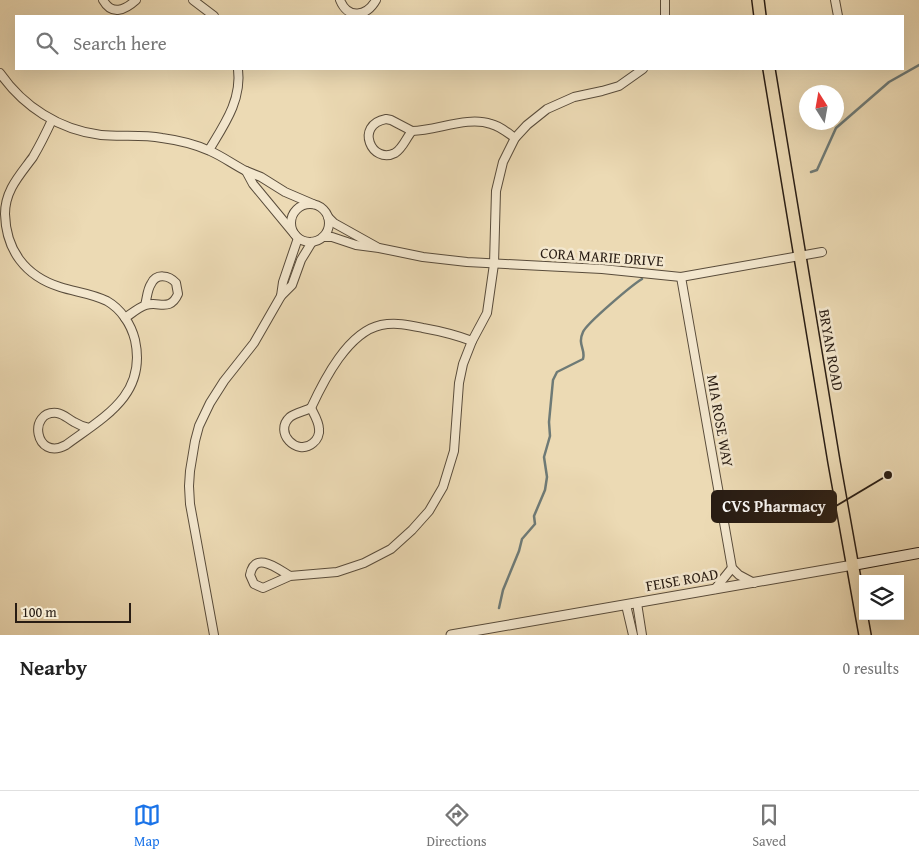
<!DOCTYPE html>
<style>
:root{--surface:#fff;--page:#f6f6f6;--text:#222;--muted:#767676;--line:#e0e0e0;--accent:#1a73e8}
body{margin:0;font-family:"Gentium Book Plus",serif;background:var(--page);color:var(--text)}
.controls{position:absolute;right:15px;bottom:15px;display:grid;overflow:hidden;border-radius:0px;box-shadow:0 5px 20px #0002}
.controls button{width:45px;height:45px;display:grid;place-items:center;padding:0;border:0;border-bottom:1px solid var(--line);background:var(--surface);color:var(--text);font:25px sans-serif}
.compass{position:absolute;left:799px;top:85px;width:45px;height:45px;border-radius:50%;background:var(--surface);box-shadow:0 5px 20px #0002;rotate:349deg}
.scale{position:absolute;left:15px;bottom:12px;width:116px;box-sizing:border-box;padding-left:5px;border:2px solid #281c13;border-top:0;font-size:14px;line-height:18px;white-space:nowrap;color:#281c13;-webkit-text-stroke:4px #f3e7ce;paint-order:stroke}
.list{margin:0;padding:0;list-style:none}
h2{display:flex;justify-content:space-between;align-items:center;height:65px;margin:0;padding:0 20px;font-size:21px}
h2 small{font-size:16px;font-weight:400;color:var(--muted)}
.icon{flex:none;width:28px;height:28px;fill:none;stroke:currentColor;stroke-width:2;stroke-linecap:round;stroke-linejoin:round}
.map{position:relative;flex:none;width:919px;height:635px;overflow:hidden}
.search{position:absolute;background:var(--surface);box-shadow:0 5px 20px #0002;left:15px;right:15px;top:15px;height:55px;display:flex;align-items:center;gap:12px;box-sizing:border-box;padding:0 18px;border-radius:0px;color:var(--muted);font-size:19px}
.sheet{height:155px;background:var(--surface)}
nav{display:flex;justify-content:space-around;align-items:center;box-sizing:border-box;height:70px;border-top:1px solid var(--line);background:var(--surface);font-size:14px;color:var(--muted)}
nav a{display:grid;justify-items:center;gap:2px}
nav .on{color:var(--accent)}
.map>svg:first-child{display:block}
</style>
<div class="map">
<svg width="919" height="635" viewBox="0 0 919 635">
<rect width="100%" height="100%" fill="#ecdab4"/>
<filter id="stains"><feTurbulence type="fractalNoise" baseFrequency=".004" numOctaves="4"/><feColorMatrix values="0 0 0 0 .2 0 0 0 0 .09 0 0 0 0 .02 0 0 0 .5 -.17"/></filter>
<radialGradient id="worn" r=".72"><stop offset=".6" stop-color="#630" stop-opacity="0"/><stop offset="1" stop-color="#630" stop-opacity=".3"/></radialGradient>
<g fill="none" stroke-linecap="round" stroke-linejoin="round">
<!-- stream -->
<g stroke="#6e7a76" stroke-width="2.5">
<path d="M 811,172 L 817,170 L 836,128 L 889,82 L 919,65"/>
<path d="M 499,608 L 503,590 L 519,551 L 522,539 L 535,524 L 534,516 L 545,490 L 547,477 L 544,457 L 550,436 L 549,422 L 553,380 L 557,372 L 583,359 C 586,349 577,345 583,332 C 587,323 632,285 642,279"/>
</g>
<!-- minor casing -->
<g stroke="#594c3b" stroke-width="10">
<g id="minor">
<path d="M 103,0 C 112,16 125,10 136,0"/>
<path d="M 193,0 L 214,16"/>
<path d="M 340,0 C 348,20 367,16 376,0"/>
<path d="M 665,0 L 665,16"/>
<path d="M 835,0 L 838,16"/>
<path d="M 0,73 C 23,106 59,130 101,135 C 121,137 141,134 162,138 C 177,140 195,144 210,151 C 222,156 234,165 246,171"/>
<path d="M 386,119 L 391,120 L 412,131 C 406,138 403,148 395,153 C 372,165 354,125 386,119 Z"/>
<path d="M 52,120 C 46,133 40,145 33,157 C 20,175 5,190 5,214 C 6,250 25,276 60,287 C 75,292 91,293 107,301 C 121,309 131,324 135,340 C 147,395 104,417 66,445 C 35,462 27,410 57,413 C 64,414 68,419 74,422 C 79,425 84,427 89,428"/>
<path d="M 412,131 C 438,130 468,116 491,124 C 500,126 508,133 515,138"/>
<path d="M 209,150 C 224,125 242,100 238,69"/>
<circle cx="310" cy="223" r="19"/>
<path d="M 328,217 L 334,223 L 377,247"/>
<path d="M 296,236 L 253,184 L 246,171 L 261,177 L 285,192 L 313,204"/>
<path d="M 323,237 L 332,237 L 356,245 L 379,248 L 423,257 L 467,262 L 602,269 L 681,277 L 822,252"/>
<path d="M 681,277 L 732,568 L 739,575 L 754,583"/>
<path d="M 281,296 L 283,282 L 298,238"/>
<path d="M 125,318 C 131,314 139,307 146,305 C 159,301 170,312 178,294 L 176,283 C 169,275 156,273 151,284 C 147,290 147,299 145,305"/>
<path d="M 311,408 C 324,380 348,332 381,325 C 396,322 409,325 423,328 C 440,331 456,335 472,341"/>
<path d="M 311,408 C 314,414 319,422 319,429 C 320,434 317,440 313,443 C 297,457 273,432 290,417 C 295,413 305,411 311,408 Z"/>
<path d="M 290,576 C 278,569 255,550 250,575 L 254,584 L 263,588 L 290,576 L 337,572 L 364,563 L 391,549 L 412,530 L 429,511 L 443,487 L 454,451 L 459,383 L 463,364 L 472,341 L 487,313 L 494,264 L 496,191 L 503,162 L 515,138 L 527,125 L 547,109 L 574,97 L 602,91 L 619,86 L 643,69"/>
<path d="M 715,589 L 732,568"/>
<path d="M 637,603 L 642,635"/>
<path d="M 626,605 L 633,635"/>
<path d="M 214,635 L 190,504 L 189,486 L 190,471 L 195,441 L 199,426 L 210,403 L 224,381 L 254,343 L 281,296 L 292,285 L 301,260 L 312,242"/>
</g>
</g>
<!-- tertiary casing -->
<g stroke="#594c3b" stroke-width="11">
<path id="tertiary" d="M 451,635 L 853,565"/>
</g>
<!-- secondary casing -->
<g stroke="#281c13" stroke-width="12">
<path id="secondary" d="M 853,565 L 919,553"/>
</g>
<!-- primary casing -->
<g stroke="#281c13" stroke-width="14">
<g id="primary">
<path d="M 758,0 L 760,16"/>
<path d="M 769,69 L 834,462 L 865,635"/>
</g>
</g>
<!-- minor -->
<use href="#minor" stroke="#f3e7ce" stroke-width="8"/>
<!-- tertiary -->
<use href="#tertiary" stroke="#f3e7ce" stroke-width="9"/>
<!-- secondary -->
<use href="#secondary" stroke="#f3e7ce" stroke-width="10"/>
<!-- primary -->
<use href="#primary" stroke="#ecdab4" stroke-width="11"/>
</g>
<g text-anchor="middle" stroke-width="5" stroke-linejoin="round" paint-order="stroke">
<!-- street labels -->
<g font-size="15" fill="#281c13" stroke="#f3e7ce">
<text transform="translate(602 257) rotate(4)" y="5">CORA MARIE DRIVE</text>
<text transform="translate(831 350) rotate(80)" y="5">BRYAN ROAD</text>
<text transform="translate(720 421) rotate(80)" y="5">MIA ROSE WAY</text>
<text transform="translate(682 580) rotate(-10)" y="5">FEISE ROAD</text>
</g>
</g>
<!-- callouts -->
<path fill="none" stroke="#281c13" stroke-width="2" d="M888 475L836 506"/>
<circle fill="#281c13" stroke="#f3e7ce" stroke-width="2" cx="888" cy="475" r="5"/>
<rect fill="#281c13" stroke="#281c13" stroke-width="2" x="712" y="491" width="124" height="31" rx="5"/>
<g font-size="16" text-anchor="middle" font-weight="bold" fill="#fff">
<text x="774" y="512">CVS Pharmacy</text>
</g>
<rect width="100%" height="100%" filter="url(#stains)"/>
<rect width="100%" height="100%" fill="url(#worn)"/>
</svg>
<div class="controls">
<button><svg class="icon" aria-label="layers" viewBox="0 0 24 24"><path d="M12 4l9 5-9 5-9-5zM3 14l9 5 9-5"/></svg></button>
</div>
<svg class="compass" viewBox="-18 -18 36 36"><path d="M0-13l5 13h-10z" fill="#e53935"/><path d="M0 13l5-13h-10z" fill="#767676"/></svg>
<div class="scale">100 m</div>
<div class="search"><svg class="icon" aria-label="search" viewBox="0 0 24 24"><circle cx="10" cy="10" r="6"/><path d="M15 15l6 6"/></svg>Search here</div>
</div>
<section class="sheet">
<h2>Nearby<small>0 results</small></h2>
<ul class="list">
</ul>
</section>
<nav>
<a class="on"><svg class="icon" aria-label="map" viewBox="0 0 24 24"><path d="M3 6l6-2 6 2 6-2v14l-6 2-6-2-6 2zM9 4v14M15 6v14"/></svg>Map</a>
<a><svg class="icon" aria-label="directions" viewBox="0 0 24 24"><path d="M12 3l9 9-9 9-9-9zM9 14v-3h6M13 9l2 2-2 2"/></svg>Directions</a>
<a><svg class="icon" aria-label="saved" viewBox="0 0 24 24"><path d="M7 4h10v16l-5-4-5 4z"/></svg>Saved</a>
</nav>
